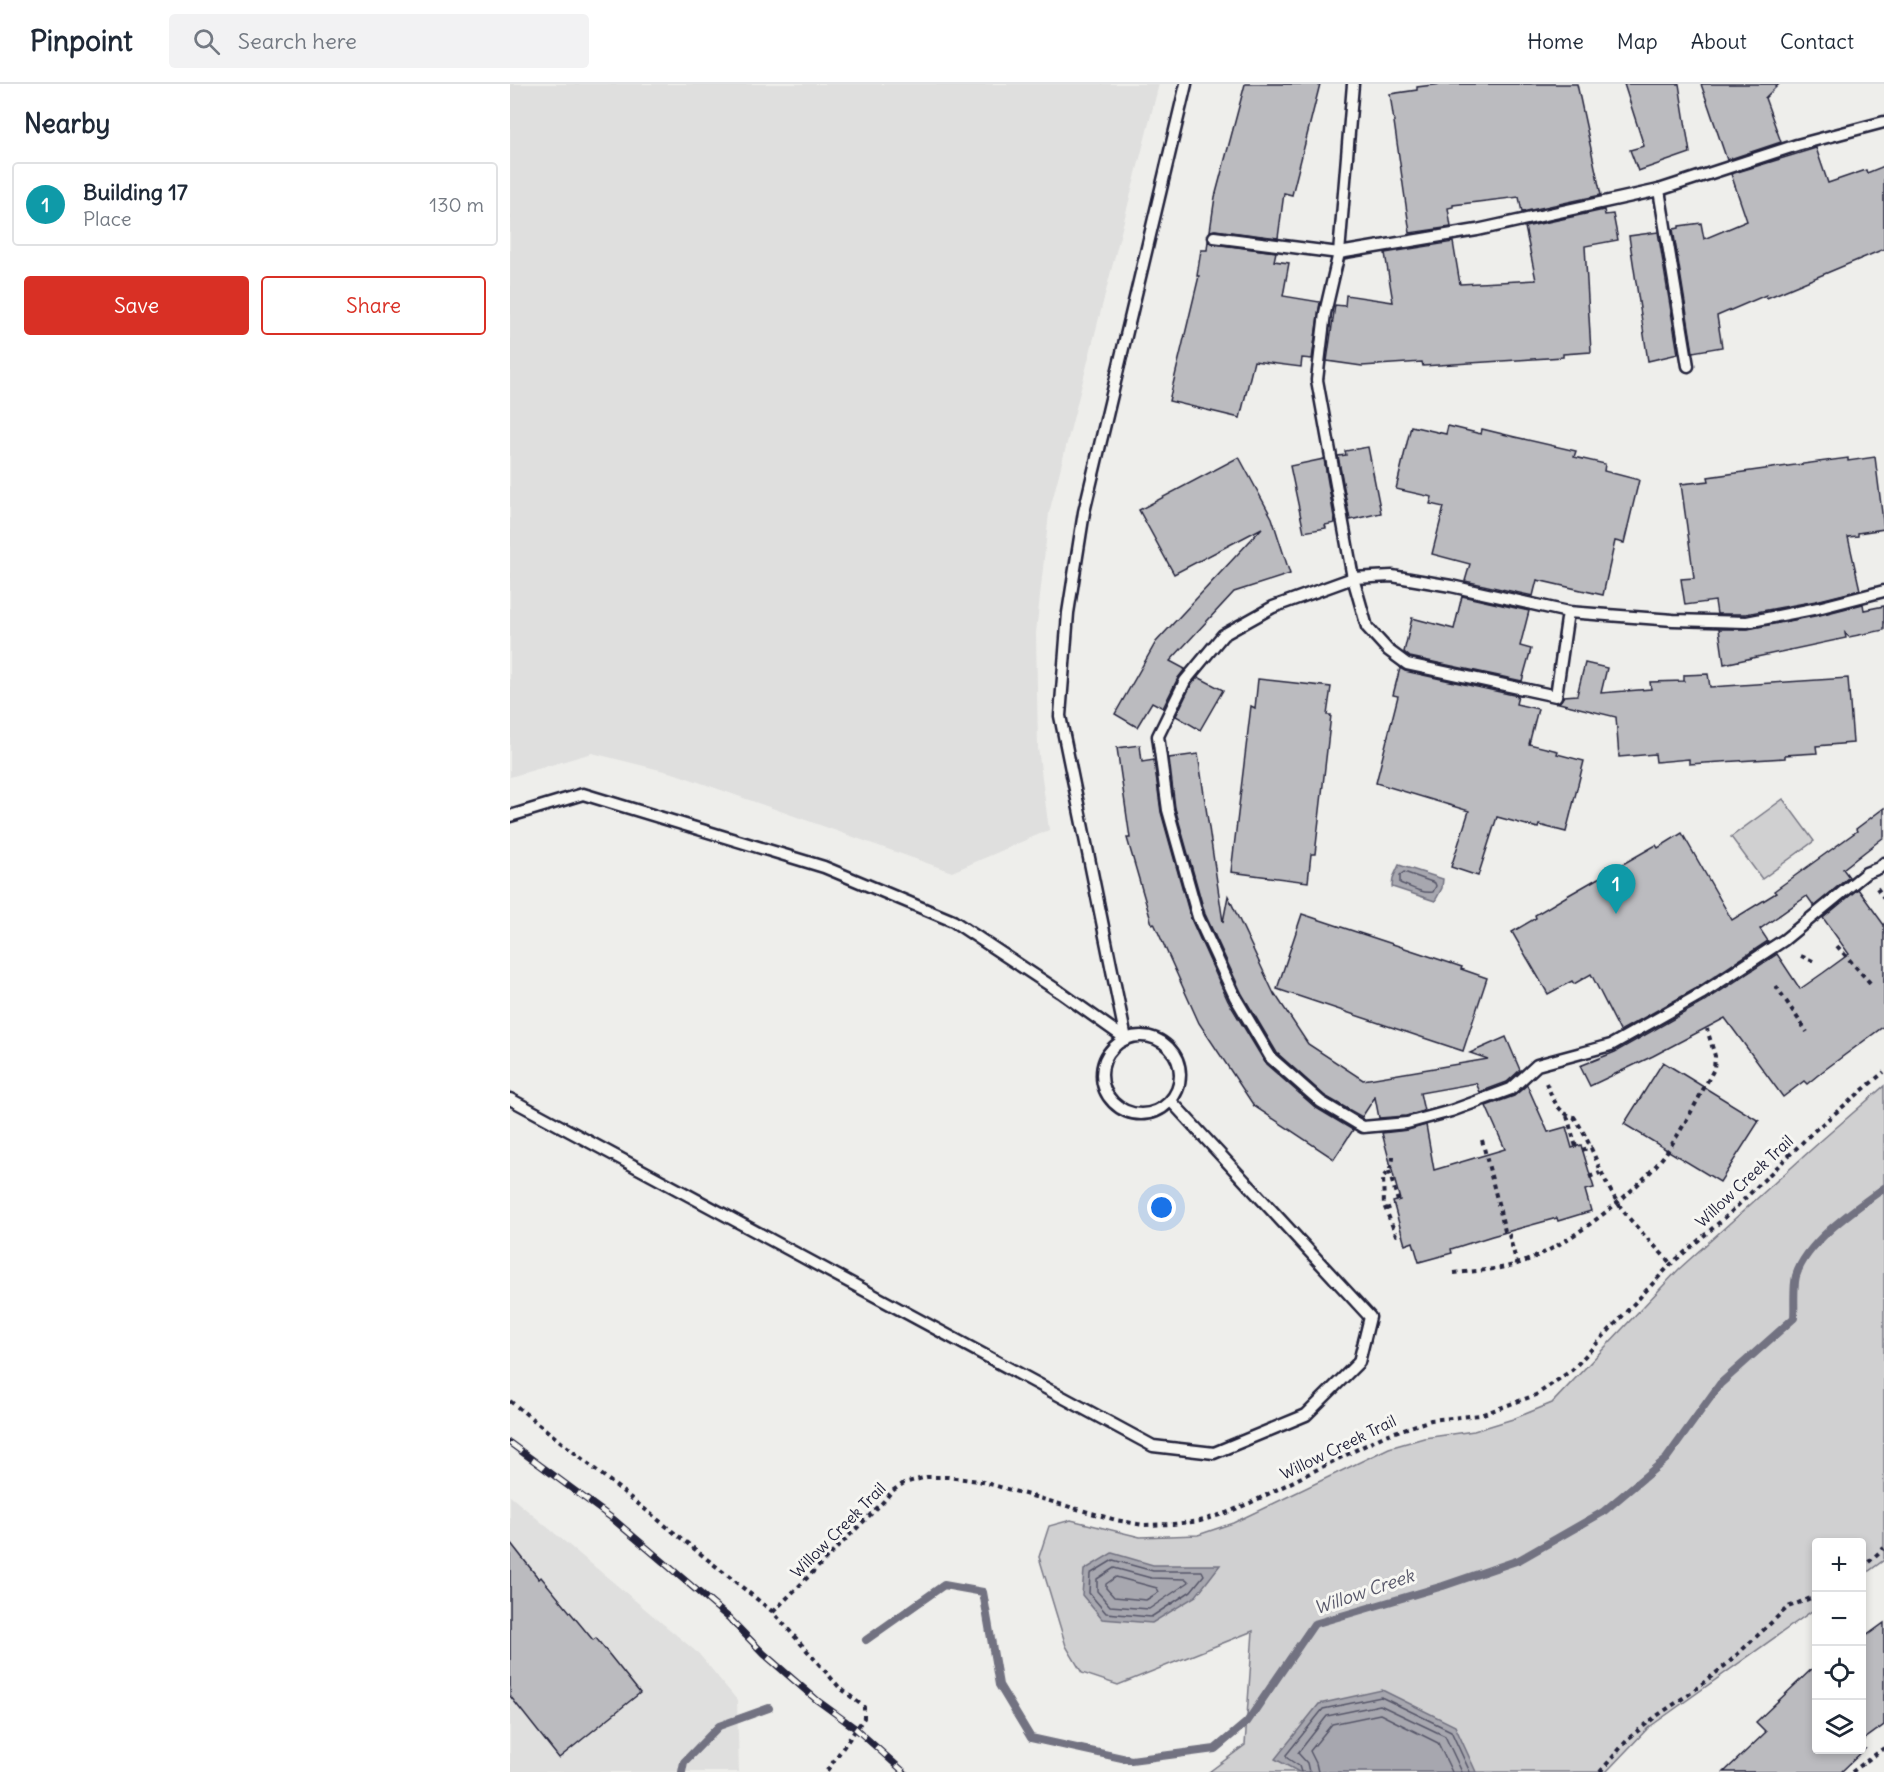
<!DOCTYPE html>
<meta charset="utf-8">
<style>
:root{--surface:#fff;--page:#f2f2f3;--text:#1f2937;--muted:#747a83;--line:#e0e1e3;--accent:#d93025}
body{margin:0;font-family:Delius,sans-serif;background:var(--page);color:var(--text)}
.controls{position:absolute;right:18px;bottom:18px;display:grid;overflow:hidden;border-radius:6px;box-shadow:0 3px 9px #0003}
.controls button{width:54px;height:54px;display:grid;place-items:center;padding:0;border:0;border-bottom:2px solid var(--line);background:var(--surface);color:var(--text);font:30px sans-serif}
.you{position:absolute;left:652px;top:1124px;width:21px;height:21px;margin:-15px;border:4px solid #fff;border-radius:50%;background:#1a73e8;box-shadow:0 0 0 9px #1a73e833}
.badge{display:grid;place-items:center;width:39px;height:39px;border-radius:50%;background:var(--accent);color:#fff;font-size:20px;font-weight:700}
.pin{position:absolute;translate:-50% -50px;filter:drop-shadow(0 2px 3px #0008)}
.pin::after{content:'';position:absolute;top:32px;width:21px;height:18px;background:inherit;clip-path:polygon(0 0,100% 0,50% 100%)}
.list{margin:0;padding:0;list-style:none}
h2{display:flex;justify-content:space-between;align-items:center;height:78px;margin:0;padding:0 24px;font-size:26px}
h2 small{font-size:20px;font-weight:400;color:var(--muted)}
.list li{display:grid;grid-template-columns:39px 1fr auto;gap:18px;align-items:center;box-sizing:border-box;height:84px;margin:0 12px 12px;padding:0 12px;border:2px solid var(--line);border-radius:6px}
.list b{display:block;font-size:22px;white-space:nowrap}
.list p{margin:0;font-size:20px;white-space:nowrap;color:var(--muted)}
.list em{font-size:20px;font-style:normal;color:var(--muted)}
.actions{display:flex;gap:12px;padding:18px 24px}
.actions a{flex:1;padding:14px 0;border:2px solid var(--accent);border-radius:6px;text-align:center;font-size:21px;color:var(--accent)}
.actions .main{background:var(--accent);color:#fff}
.icon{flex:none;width:33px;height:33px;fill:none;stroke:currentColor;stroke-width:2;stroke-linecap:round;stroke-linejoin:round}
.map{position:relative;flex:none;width:1374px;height:1688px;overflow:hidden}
header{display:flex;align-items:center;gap:36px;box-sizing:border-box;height:84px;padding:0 30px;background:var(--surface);border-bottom:2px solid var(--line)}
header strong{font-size:28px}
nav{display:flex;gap:33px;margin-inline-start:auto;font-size:21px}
.search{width:420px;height:54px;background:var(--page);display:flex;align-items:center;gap:15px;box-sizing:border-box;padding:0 21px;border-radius:6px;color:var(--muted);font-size:22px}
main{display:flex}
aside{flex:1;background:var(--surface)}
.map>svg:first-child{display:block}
</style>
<header>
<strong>Pinpoint</strong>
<div class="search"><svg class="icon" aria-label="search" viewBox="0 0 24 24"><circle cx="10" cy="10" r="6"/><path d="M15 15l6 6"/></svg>Search here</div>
<nav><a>Home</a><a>Map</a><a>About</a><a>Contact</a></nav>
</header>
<main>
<aside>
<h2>Nearby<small></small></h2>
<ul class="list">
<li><span class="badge" style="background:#0f9aa8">1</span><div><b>Building 17</b><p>Place</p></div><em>130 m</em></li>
</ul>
<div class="actions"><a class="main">Save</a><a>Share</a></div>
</aside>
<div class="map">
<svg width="1374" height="1688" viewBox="0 0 1374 1688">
<rect width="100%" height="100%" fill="#eeeeeb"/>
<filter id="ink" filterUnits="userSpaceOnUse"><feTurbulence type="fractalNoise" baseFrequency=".0167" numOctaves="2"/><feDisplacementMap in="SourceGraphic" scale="12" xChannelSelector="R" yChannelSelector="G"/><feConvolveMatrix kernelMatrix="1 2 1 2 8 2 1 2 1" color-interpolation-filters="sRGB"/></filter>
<g filter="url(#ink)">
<!-- built -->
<g fill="#dfdfde">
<path d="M 0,0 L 649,0 L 539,429 L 526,549 L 528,664 L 539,746 L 442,788 L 166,690 L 82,669 L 0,693 Z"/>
<path d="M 0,1412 L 189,1570 L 227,1616 L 229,1688 L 0,1688 Z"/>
</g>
<!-- green -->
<g fill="#d0d0d1" stroke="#797986" stroke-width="1.5">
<path d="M 1273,715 L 1304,757 L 1252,795 L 1221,753 Z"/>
<path d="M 1374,1002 L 1374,1476 L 1352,1492 L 1352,1458 L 1306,1458 L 1306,1524 L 1138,1644 L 1096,1688 L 699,1688 L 735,1661 L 743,1547 L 608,1601 L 572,1589 L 556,1562 L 529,1473 L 539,1442 L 561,1436 L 630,1453 L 688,1451 L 723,1439 L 879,1364 L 914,1354 L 964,1347 L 1003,1335 L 1042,1319 L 1169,1185 L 1313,1055 Z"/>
</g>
<!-- water -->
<g fill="#a7a7af" stroke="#727281" stroke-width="1.5">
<path d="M 889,781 L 933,795 L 932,804 L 925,817 L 882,803 L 883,794 Z"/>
<path d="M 602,1469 L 643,1481 L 710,1481 L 686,1512 L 642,1539 L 592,1535 L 572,1511 L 574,1486 Z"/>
<path d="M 872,1606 L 945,1642 L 966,1688 L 789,1688 L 765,1675 L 809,1620 Z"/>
</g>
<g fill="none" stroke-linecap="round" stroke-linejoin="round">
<!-- shore -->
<g stroke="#575769" stroke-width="1.5">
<path d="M 894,788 L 925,799 L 926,802 L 923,808 C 913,810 900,803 890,799 L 890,791 Z"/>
<path d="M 603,1476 L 643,1487 L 692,1487 L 694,1491 L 681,1507 L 641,1533 L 596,1529 L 579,1509 L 580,1490 Z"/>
<path d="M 604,1484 L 641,1494 L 676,1495 L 679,1498 L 639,1525 L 600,1522 L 587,1507 L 587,1495 Z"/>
<path d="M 606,1493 L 647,1504 L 649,1508 L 636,1516 L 604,1513 L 596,1504 L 596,1500 Z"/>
<path d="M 791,1688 L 789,1682 L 777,1674 L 776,1671 L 813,1625 L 871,1613 L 941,1647 L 960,1688"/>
<path d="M 799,1688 L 797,1679 L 788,1669 L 817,1632 L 870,1621 L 935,1652 L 952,1688"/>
<path d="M 808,1688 L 806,1679 L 800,1667 L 822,1640 L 870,1630 L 928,1659 L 942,1688"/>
</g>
<!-- stream -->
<g stroke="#727281" stroke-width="8">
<path d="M 356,1556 L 434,1501 L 473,1508 L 489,1601 L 521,1654 L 621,1676 L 705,1665 L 737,1638 L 804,1540 L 933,1502 L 1009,1476 L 1093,1428 L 1156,1375 L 1210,1300 L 1284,1234 C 1285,1221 1283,1204 1286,1192 C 1296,1158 1346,1124 1374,1104"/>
<path d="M 172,1688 L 174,1678 L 209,1642 L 259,1624"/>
</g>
</g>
<!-- building -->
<g fill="#bbbbbf" stroke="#22223b" stroke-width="1.5">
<path d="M 735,0 L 810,0 L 782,111 L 774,109 L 768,154 L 705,146 L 700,147 L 705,113 Z"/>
<path d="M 931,0 L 1067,0 L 1091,111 L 1012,128 L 1009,113 L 943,121 L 943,123 L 938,124 L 941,143 L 900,149 L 880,10 L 907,6 L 907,3 Z"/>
<path d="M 1114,0 L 1169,0 L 1180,69 L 1128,87 L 1120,66 L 1134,62 Z"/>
<path d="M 1191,0 L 1269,0 L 1255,14 L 1271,58 L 1217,76 Z"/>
<path d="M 1306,64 L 1318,99 L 1356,86 L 1357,89 L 1374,82 L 1374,165 L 1257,214 L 1256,211 L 1207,232 L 1212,263 L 1183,268 L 1163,145 L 1169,144 L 1169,142 L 1191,139 L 1194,155 L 1237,137 L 1221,90 Z"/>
<path d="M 1094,126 L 1095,131 L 1103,130 L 1108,156 L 1075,162 L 1081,268 L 1053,270 L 1053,273 L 913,282 L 912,278 L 852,282 L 817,277 L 825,221 L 835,222 L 836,211 L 883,218 L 875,169 L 943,158 L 950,200 L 1026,196 L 1015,143 Z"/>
<path d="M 1148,148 L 1168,270 L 1138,277 L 1119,152 Z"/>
<path d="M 698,157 L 703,160 L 766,168 L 764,177 L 779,179 L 773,212 L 810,218 L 802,275 L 792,274 L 791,283 L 744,277 L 730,334 L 659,317 L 689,192 L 687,192 L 691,166 L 697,166 Z"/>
<path d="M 901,342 L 936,350 L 938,342 L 971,350 L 972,345 L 1005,353 L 1066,367 L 1064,373 L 1095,380 L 1094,387 L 1129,396 L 1114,459 L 1105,457 L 1093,511 L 1027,496 L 1023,512 L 955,497 L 960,480 L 922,470 L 934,423 L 920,420 L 922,413 L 886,405 Z"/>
<path d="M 858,363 L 871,429 L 840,436 L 828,372 L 836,371 L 835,367 Z"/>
<path d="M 729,373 L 762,434 L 780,490 L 724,508 L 660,577 L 675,585 L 668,594 L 653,624 L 642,618 L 627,643 L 605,630 L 646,558 L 752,444 L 664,490 L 629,426 Z"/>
<path d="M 1365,373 L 1374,445 L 1348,449 L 1348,452 L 1338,453 L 1350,506 L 1306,517 L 1236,530 L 1207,530 L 1205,517 L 1175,521 L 1171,495 L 1184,494 L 1171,400 L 1199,397 L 1198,393 L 1255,385 L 1338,374 L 1338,377 Z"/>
<path d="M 814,375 L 825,439 L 815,441 L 816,444 L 794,448 L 780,382 Z"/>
<path d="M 952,512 L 1019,527 L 1010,562 L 1021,565 L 1012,597 L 900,573 L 894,568 L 902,534 L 944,545 Z"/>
<path d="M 1353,520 L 1354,526 L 1374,522 L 1374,546 L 1339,553 L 1335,549 L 1336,554 L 1214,580 L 1209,545 L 1238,545 L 1310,531 Z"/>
<path d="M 1075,579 L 1097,584 L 1091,609 L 1141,605 L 1140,598 L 1174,597 L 1174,591 L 1198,590 L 1200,603 L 1338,594 L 1343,659 L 1306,662 L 1307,669 L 1275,671 L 1275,674 L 1179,680 L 1179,675 L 1146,678 L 1145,670 L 1109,673 L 1106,633 L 1049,619 L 1054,612 L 1067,611 Z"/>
<path d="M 890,584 L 895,587 L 1008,612 L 1006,620 L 1028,625 L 1019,660 L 1048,667 L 1047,670 L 1074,677 L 1056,748 L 1029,741 L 1028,744 L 987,733 L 968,792 L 941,783 L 959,727 L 866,699 L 888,612 L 883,611 Z"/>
<path d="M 688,593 L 713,606 L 690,646 L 666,632 L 681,601 Z"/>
<path d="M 748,595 L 821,603 L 817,631 L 821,631 L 805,770 L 801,770 L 798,798 L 721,788 L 741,622 L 745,624 Z"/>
<path d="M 630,661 L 632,678 L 644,676 L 651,728 L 681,835 L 718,917 L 756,980 L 806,1024 L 843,1046 L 824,1075 L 744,1022 L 689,939 L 644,839 L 642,840 L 617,754 L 620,754 L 607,664 Z"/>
<path d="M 688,670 L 713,838 L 718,812 L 765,912 L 765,910 L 798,960 L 853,996 L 978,975 L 960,969 L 996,953 L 1010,986 L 997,998 L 970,1008 L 966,999 L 910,1009 L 914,1027 L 896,1032 L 869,1034 L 865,1013 L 852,1033 L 815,1012 L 767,969 L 732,910 L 695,830 L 665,724 L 659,674 Z"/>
<path d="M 1374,724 L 1374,753 L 1333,785 L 1339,793 L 1304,822 L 1297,812 L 1250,845 L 1258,857 L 1187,904 L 1110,947 L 1081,890 L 1064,900 L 1062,897 L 1038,910 L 1002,848 L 1026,834 L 1025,831 L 1057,812 L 1146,761 L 1148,764 L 1172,749 L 1222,836 L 1266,809 L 1264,807 L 1347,747 L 1346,745 Z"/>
<path d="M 1348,805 L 1374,841 L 1374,942 L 1313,987 L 1297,1000 L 1294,997 L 1273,1013 L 1215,934 L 1143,972 L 1080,1002 L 1070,982 L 1105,968 L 1195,917 L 1267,870 L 1290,905 L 1313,889 L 1339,870 L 1313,834 Z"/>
<path d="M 792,830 L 952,883 L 951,885 L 977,894 L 953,967 L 767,905 Z"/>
<path d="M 1153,978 L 1249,1037 L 1210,1098 L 1114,1040 Z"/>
<path d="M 1017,1001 L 1038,1048 L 1056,1043 L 1062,1064 L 1071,1061 L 1084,1104 L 1075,1106 L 1081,1127 L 1048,1137 L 1047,1134 L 982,1152 L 941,1165 L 942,1169 L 909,1178 L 903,1158 L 895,1161 L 883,1118 L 890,1116 L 872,1049 L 898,1046 L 916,1041 L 924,1086 L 995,1065 L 976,1022 L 1004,1012 Z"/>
<path d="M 0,1458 L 29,1495 L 31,1493 L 83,1556 L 86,1554 L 130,1609 L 49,1674 L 0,1612 Z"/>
<path d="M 1374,1539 L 1374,1641 L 1352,1657 L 1352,1555 Z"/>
<path d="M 1306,1581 L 1306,1665 L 1355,1665 L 1331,1688 L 1214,1688 L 1256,1648 L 1246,1638 Z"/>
</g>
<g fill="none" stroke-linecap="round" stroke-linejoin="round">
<!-- lane casing -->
<g stroke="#22223b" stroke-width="15">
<g id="lane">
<path d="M 843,0 L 829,169 L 815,229 L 807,296 L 843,494 L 857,543 L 878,566 L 897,580 L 1046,612 L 1058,528"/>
<path d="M 1149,106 L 1178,282"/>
<path d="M 704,153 L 829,169 L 967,146 L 1149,106 L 1287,61 L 1374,38"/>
<path d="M 1374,507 L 1308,524 L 1237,538 L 1163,536 L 1058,528 L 941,502 L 882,492 L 843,494 L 763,523 L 713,551 L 675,597 L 648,652 L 658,726 L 688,833 L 725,913 L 761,974 L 811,1018 L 853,1043 L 897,1039 L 941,1027 L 1001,1005 L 1027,981 L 1101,961 L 1191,910 L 1274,856 L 1356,789 L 1369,784 L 1374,779"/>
<path d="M 0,732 L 73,710 L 314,783 L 443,837 L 550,908 L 616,955 L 550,632 L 558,529 L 574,428 L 676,0"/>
<circle cx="631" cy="991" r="39"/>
<path d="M 0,1015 L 643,1362 L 704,1369 L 796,1331 L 849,1278 L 860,1233 L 661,1017"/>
</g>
</g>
<!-- path -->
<g stroke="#22223b" stroke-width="4" stroke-dasharray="4.5 4.5" stroke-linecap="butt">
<path d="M 1367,804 L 1374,814"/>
<path d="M 1327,862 L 1362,901"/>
<path d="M 1291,872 L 1303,877"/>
<path d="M 1266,902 L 1297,948"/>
<path d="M 1036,999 C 1043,1014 1047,1029 1064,1033 C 1082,1059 1089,1089 1106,1116 C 1119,1138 1144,1160 1161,1180"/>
<path d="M 1057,1032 L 1066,1063"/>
<path d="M 972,1056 L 995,1147 L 999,1151 L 1007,1180"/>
<path d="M 1072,1066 L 1082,1063"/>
<path d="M 883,1072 C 883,1082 879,1086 873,1093 L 874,1121 L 886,1151 L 893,1150"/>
<path d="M 879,1087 L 888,1117"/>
<path d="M 1079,1093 L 1090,1089"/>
<path d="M 876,1125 L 885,1122"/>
<path d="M 944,1189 C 965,1187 987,1186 1007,1180 C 1053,1166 1128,1108 1156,1069 C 1174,1043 1189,1013 1204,985 L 1205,972 L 1197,945"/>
<path d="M 0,1317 L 263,1528 L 329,1603 L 354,1623 L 354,1634 L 316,1688"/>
<path d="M 1352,1484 L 1374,1464"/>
<path d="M 263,1528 L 373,1418 L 382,1407 L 394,1399 L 417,1393 L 438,1393 L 469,1397 L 606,1436 L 633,1441 L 663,1440 L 690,1437 L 716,1429 L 740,1419 L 876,1351 L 921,1336 L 970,1331 L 1026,1311 L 1062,1286 L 1161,1180 L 1218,1131 L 1304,1047 L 1374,988"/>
<path d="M 1090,1688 L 1119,1654 L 1145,1633 L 1182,1608 L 1217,1580 L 1278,1523 L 1306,1512"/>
<path d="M 1342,1688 L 1374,1664"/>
</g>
<!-- lane -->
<use href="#lane" stroke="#f6f6f2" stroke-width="10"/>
<!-- rail casing -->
<g stroke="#22223b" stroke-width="7">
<path id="rail" d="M 0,1359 L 103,1435 L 219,1534 L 254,1570 L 308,1617 L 345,1644 L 394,1688"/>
</g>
<!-- rail -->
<use href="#rail" stroke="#f6f6f2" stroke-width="4.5" stroke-dasharray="14" stroke-linecap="butt"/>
</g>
</g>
<g text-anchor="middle" stroke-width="6" stroke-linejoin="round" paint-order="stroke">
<!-- street labels -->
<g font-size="16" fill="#22223b" stroke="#f6f6f2">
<text transform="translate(1234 1097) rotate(-43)" y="6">Willow Creek Trail</text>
<text transform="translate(828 1363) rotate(-26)" y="6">Willow Creek Trail</text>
<text transform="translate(328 1446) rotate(-45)" y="6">Willow Creek Trail</text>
</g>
<!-- water labels -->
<g font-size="18" font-style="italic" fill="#575769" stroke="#f6f6f2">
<text transform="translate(854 1508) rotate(-19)" y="6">Willow Creek</text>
</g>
</g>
</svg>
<div class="controls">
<button>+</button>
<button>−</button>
<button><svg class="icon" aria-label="locate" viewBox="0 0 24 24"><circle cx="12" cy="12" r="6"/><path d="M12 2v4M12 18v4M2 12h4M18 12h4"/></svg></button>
<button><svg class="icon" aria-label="layers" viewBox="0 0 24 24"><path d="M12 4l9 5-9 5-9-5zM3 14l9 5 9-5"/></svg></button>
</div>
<div class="you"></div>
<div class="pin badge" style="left:1106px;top:830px;background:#0f9aa8">1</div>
</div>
</main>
